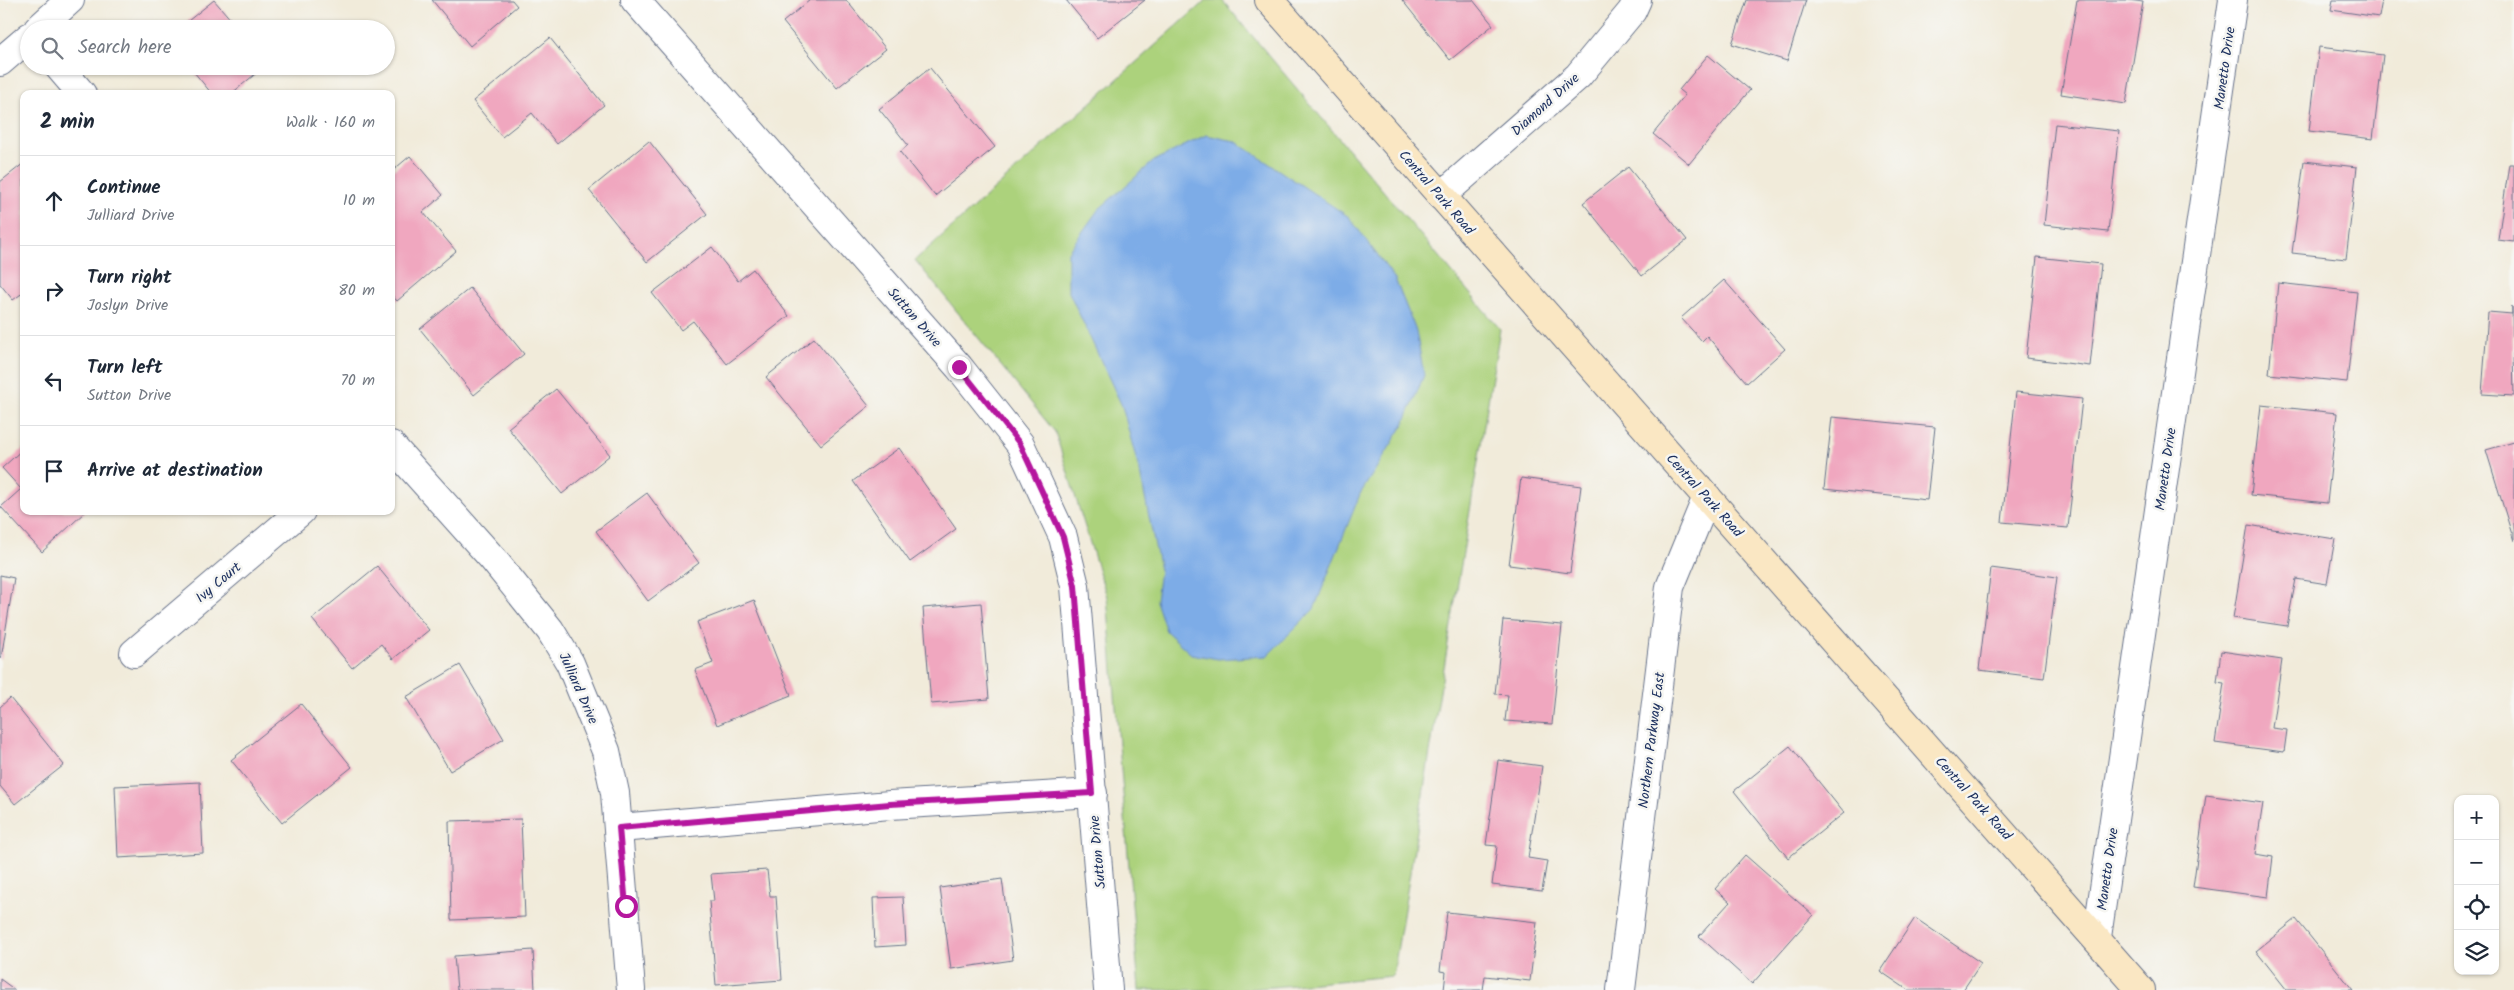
<!DOCTYPE html>
<meta charset="utf-8">
<style>
:root{--surface:#fff;--page:#f2f2f3;--text:#1f2937;--muted:#747a83;--line:#e0e1e3}
body{margin:0;font-family:Kalam,sans-serif;background:var(--page);color:var(--text)}
.controls{position:absolute;right:15px;bottom:15px;display:grid;overflow:hidden;border-radius:10px;box-shadow:0 1px 4px #0004}
.controls button{width:45px;height:45px;display:grid;place-items:center;padding:0;border:0;border-bottom:1px solid var(--line);background:var(--surface);color:var(--text);font:25px sans-serif}
.stop{position:absolute;width:15px;height:15px;margin:-11px;border:4px solid #b5179e;border-radius:50%;background:#fff}
.stop.end{background:#b5179e;border-color:#fff;box-shadow:0 1px 5px #0008}
.list{margin:0;padding:0;list-style:none}
h2{display:flex;justify-content:space-between;align-items:center;height:65px;margin:0;padding:0 20px;font-size:21px}
h2 small{font-size:16px;font-weight:400;color:var(--muted)}
.list li{display:grid;grid-template-columns:32px 1fr auto;gap:15px;align-items:center;box-sizing:border-box;height:90px;padding:0 20px;border-top:1px solid var(--line)}
.list b{display:block;font-size:19px;white-space:nowrap}
.list p{margin:0;font-size:16px;white-space:nowrap;color:var(--muted)}
.list em{font-size:16px;font-style:normal;color:var(--muted)}
.icon{flex:none;width:28px;height:28px;fill:none;stroke:currentColor;stroke-width:2;stroke-linecap:round;stroke-linejoin:round}
.map{position:relative;flex:none;width:2514px;height:990px;overflow:hidden}
.search{position:absolute;background:var(--surface);box-shadow:0 1px 4px #0004;left:20px;top:20px;width:375px;height:55px;display:flex;align-items:center;gap:12px;box-sizing:border-box;padding:0 18px;border-radius:28px;color:var(--muted);font-size:19px}
.panel{position:absolute;background:var(--surface);box-shadow:0 1px 4px #0004;left:20px;top:90px;width:375px;height:425px;border-radius:10px}
.map>svg:first-child{display:block}
</style>
<div class="map">
<svg width="2514" height="990" viewBox="0 0 2514 990">
<rect width="100%" height="100%" fill="#f6f6f2"/>
<filter id="ink" filterUnits="userSpaceOnUse"><feTurbulence type="fractalNoise" baseFrequency=".02" numOctaves="2"/><feDisplacementMap in="SourceGraphic" scale="10" xChannelSelector="R" yChannelSelector="G"/><feConvolveMatrix kernelMatrix="1 2 1 2 8 2 1 2 1" color-interpolation-filters="sRGB"/></filter>
<filter id="wash" filterUnits="userSpaceOnUse"><feTurbulence type="fractalNoise" baseFrequency=".0096" numOctaves="4" result="noise"/><feDisplacementMap in="SourceGraphic" scale="20" xChannelSelector="R" yChannelSelector="G"/><feGaussianBlur stdDeviation="1.12" result="paint"/><feColorMatrix in="noise" values="0 0 0 0 0 0 0 0 0 0 0 0 0 0 0 0 0 1.4 0 .05"/><feComposite in="paint" operator="in"/></filter>
<g filter="url(#wash)">
<rect width="100%" height="100%" fill="#f1ebda"/>
<!-- green -->
<path fill="#acd27c" stroke="#64806d" d="M 1206,0 L 1222,0 L 1500,329 L 1393,976 L 1239,990 L 1139,990 L 1107,597 L 1055,432 L 915,260 Z"/>
<!-- water -->
<path fill="#7dace7" stroke="#4c6ea2" d="M 1206,135 L 1235,141 L 1349,217 L 1395,279 L 1416,331 L 1424,375 L 1404,424 L 1360,494 L 1314,609 L 1267,656 L 1218,659 L 1191,654 L 1166,631 L 1156,601 L 1160,570 L 1140,473 L 1122,406 L 1068,290 L 1068,252 L 1098,210 L 1154,161 Z"/>
<g id="blocks">
<!-- building -->
<g fill="#f0a7bf">
<path d="M 214,0 L 239,29 L 178,29 Z"/>
<path d="M 432,0 L 512,0 L 517,6 L 470,46 Z"/>
<path d="M 810,0 L 846,0 L 886,49 L 837,88 L 783,22 Z"/>
<path d="M 1066,0 L 1145,0 L 1097,38 Z"/>
<path d="M 1402,0 L 1473,0 L 1493,25 L 1450,60 Z"/>
<path d="M 1747,0 L 1806,0 L 1787,61 L 1732,44 Z"/>
<path d="M 2077,0 L 2128,0 L 2143,2 L 2126,104 L 2061,94 Z"/>
<path d="M 2333,0 L 2382,0 L 2379,17 L 2331,10 Z"/>
<path d="M 550,38 L 604,105 L 557,144 L 532,113 L 502,137 L 473,101 Z"/>
<path d="M 2319,47 L 2383,55 L 2373,139 L 2309,131 Z"/>
<path d="M 1708,55 L 1750,90 L 1689,164 L 1653,134 L 1685,95 L 1679,90 Z"/>
<path d="M 189,66 L 265,66 L 231,94 L 212,94 Z"/>
<path d="M 930,68 L 995,147 L 935,196 L 900,152 L 908,145 L 879,109 Z"/>
<path d="M 2055,124 L 2119,131 L 2108,232 L 2044,225 Z"/>
<path d="M 649,141 L 707,214 L 647,262 L 589,190 Z"/>
<path d="M 410,156 L 443,195 L 423,212 L 456,251 L 397,301 L 391,294 L 391,172 Z"/>
<path d="M 2304,161 L 2357,167 L 2346,259 L 2292,253 Z"/>
<path d="M 24,163 L 24,292 L 13,300 L 0,284 L 0,182 Z"/>
<path d="M 2509,164 L 2514,164 L 2514,242 L 2498,240 Z"/>
<path d="M 1628,167 L 1687,240 L 1642,276 L 1583,203 Z"/>
<path d="M 712,247 L 738,281 L 753,269 L 789,316 L 727,364 L 693,321 L 681,330 L 652,293 Z"/>
<path d="M 2037,257 L 2101,264 L 2090,366 L 2026,358 Z"/>
<path d="M 1724,280 L 1785,349 L 1747,383 L 1707,336 L 1702,341 L 1681,318 Z"/>
<path d="M 2278,283 L 2357,292 L 2347,382 L 2269,374 Z"/>
<path d="M 470,288 L 524,354 L 474,395 L 420,329 Z"/>
<path d="M 2512,306 L 2514,396 L 2482,394 L 2488,312 L 2512,314 Z"/>
<path d="M 814,338 L 869,406 L 821,445 L 766,377 Z"/>
<path d="M 556,389 L 610,455 L 562,494 L 508,428 Z"/>
<path d="M 2016,392 L 2082,399 L 2068,528 L 2002,522 Z"/>
<path d="M 2261,405 L 2337,413 L 2327,503 L 2251,495 Z"/>
<path d="M 1832,417 L 1935,427 L 1927,500 L 1824,489 Z"/>
<path d="M 2514,442 L 2514,541 L 2486,450 Z"/>
<path d="M 24,448 L 24,511 L 86,511 L 42,552 L 1,507 L 21,489 L 2,468 Z"/>
<path d="M 899,448 L 956,529 L 910,562 L 853,481 Z"/>
<path d="M 1521,478 L 1581,486 L 1570,573 L 1509,565 Z"/>
<path d="M 647,493 L 699,563 L 648,601 L 596,531 Z"/>
<path d="M 2248,525 L 2335,539 L 2327,584 L 2296,579 L 2287,626 L 2233,618 Z"/>
<path d="M 377,566 L 429,630 L 393,659 L 381,644 L 352,668 L 312,619 Z"/>
<path d="M 1991,568 L 2057,577 L 2044,678 L 1979,670 Z"/>
<path d="M 0,575 L 14,578 L 1,659 L 0,659 Z"/>
<path d="M 754,600 L 791,695 L 717,725 L 695,670 L 713,663 L 697,622 Z"/>
<path d="M 981,603 L 989,699 L 931,704 L 923,608 Z"/>
<path d="M 1503,620 L 1562,625 L 1552,724 L 1505,721 L 1508,695 L 1495,694 Z"/>
<path d="M 2221,651 L 2282,660 L 2272,728 L 2287,730 L 2284,752 L 2215,743 L 2224,683 L 2217,682 Z"/>
<path d="M 460,665 L 504,739 L 450,771 L 406,697 Z"/>
<path d="M 10,698 L 64,765 L 15,804 L 0,786 L 0,707 Z"/>
<path d="M 301,704 L 352,767 L 282,823 L 231,760 Z"/>
<path d="M 1790,746 L 1844,813 L 1788,858 L 1734,791 Z"/>
<path d="M 1498,760 L 1542,766 L 1528,858 L 1547,861 L 1542,891 L 1492,885 L 1497,846 L 1486,845 Z"/>
<path d="M 200,782 L 203,853 L 118,858 L 115,786 Z"/>
<path d="M 2206,795 L 2263,803 L 2255,854 L 2273,857 L 2268,897 L 2193,887 Z"/>
<path d="M 521,819 L 525,917 L 451,920 L 449,821 Z"/>
<path d="M 1745,855 L 1813,915 L 1752,984 L 1699,936 L 1730,902 L 1715,889 Z"/>
<path d="M 767,870 L 770,896 L 776,896 L 782,980 L 716,985 L 709,901 L 714,901 L 711,874 Z"/>
<path d="M 1002,879 L 1013,960 L 951,969 L 940,888 Z"/>
<path d="M 903,897 L 906,945 L 875,947 L 873,898 Z"/>
<path d="M 1447,912 L 1537,922 L 1530,981 L 1485,976 L 1483,990 L 1444,990 L 1446,972 L 1440,971 Z"/>
<path d="M 1915,918 L 1981,963 L 1963,990 L 1908,990 L 1880,971 Z"/>
<path d="M 2296,919 L 2353,990 L 2287,990 L 2256,951 Z"/>
<path d="M 533,950 L 535,990 L 457,990 L 454,956 Z"/>
<path d="M 0,979 L 15,990 L 0,990 Z"/>
</g>
</g>
</g>
<g filter="url(#ink)">
<use href="#blocks" fill-opacity="0" stroke="#667189" stroke-width="1"/>
<g fill="none" stroke-linecap="round" stroke-linejoin="round">
<!-- street casing -->
<g stroke="#667189" stroke-width="30">
<g id="street">
<path d="M 635,0 L 959,367 L 1020,444 L 1063,537 L 1075,586 L 1108,990"/>
<path d="M 38,29 L 70,0"/>
<path d="M 0,62 L 29,37"/>
<path d="M 58,66 L 82,94"/>
<path d="M 1441,196 L 1578,76 L 1632,11 L 1637,0"/>
<path d="M 391,445 L 493,559 L 550,630 L 570,663 L 606,751 L 615,793 L 631,990"/>
<path d="M 134,653 L 301,511"/>
<path d="M 619,828 L 890,805 L 1093,793"/>
<path d="M 2097,937 L 2233,0"/>
<path d="M 1621,990 L 1670,587 L 1707,497"/>
</g>
</g>
<!-- secondary casing -->
<g stroke="#667189" stroke-width="30">
<path id="secondary" d="M 1269,0 L 2141,990"/>
</g>
<!-- street -->
<use href="#street" stroke="#fff" stroke-width="28"/>
<!-- secondary -->
<use href="#secondary" stroke="#fae7c3" stroke-width="28"/>
</g>
</g>
<g fill="none" stroke-linecap="round" stroke-linejoin="round" filter="url(#ink)">
<!-- route -->
<path stroke="#b5179e" stroke-width="6" d="M 626,906 L 619,828 L 890,804 L 1092,793 L 1075,586 L 1063,537 L 1020,444 L 959,367"/>
</g>
<g text-anchor="middle" stroke-width="5" stroke-linejoin="round" paint-order="stroke">
<!-- street labels -->
<g font-size="14" fill="#1b2f5e" stroke="#f6f6f2">
<text transform="translate(2224 68) rotate(-82)" y="5">Manetto Drive</text>
<text transform="translate(1545 104) rotate(-42)" y="5">Diamond Drive</text>
<text transform="translate(1437 192) rotate(49)" y="5">Central Park Road</text>
<text transform="translate(915 317) rotate(49)" y="5">Sutton Drive</text>
<text transform="translate(2165 469) rotate(-82)" y="5">Manetto Drive</text>
<text transform="translate(1705 495) rotate(48)" y="5">Central Park Road</text>
<text transform="translate(218 582) rotate(-40)" y="5">Ivy Court</text>
<text transform="translate(579 688) rotate(66)" y="5">Julliard Drive</text>
<text transform="translate(1651 740) rotate(-83)" y="5">Northern Parkway East</text>
<text transform="translate(1974 798) rotate(48)" y="5">Central Park Road</text>
<text transform="translate(1097 852) rotate(-95)" y="5">Sutton Drive</text>
<text transform="translate(2107 869) rotate(-82)" y="5">Manetto Drive</text>
</g>
</g>
</svg>
<div class="controls">
<button>+</button>
<button>−</button>
<button><svg class="icon" aria-label="locate" viewBox="0 0 24 24"><circle cx="12" cy="12" r="6"/><path d="M12 2v4M12 18v4M2 12h4M18 12h4"/></svg></button>
<button><svg class="icon" aria-label="layers" viewBox="0 0 24 24"><path d="M12 4l9 5-9 5-9-5zM3 14l9 5 9-5"/></svg></button>
</div>
<div class="stop" style="left:626px;top:906px"></div>
<div class="stop end" style="left:959px;top:367px"></div>
<div class="search"><svg class="icon" aria-label="search" viewBox="0 0 24 24"><circle cx="10" cy="10" r="6"/><path d="M15 15l6 6"/></svg>Search here</div>
<section class="panel">
<h2>2 min<small>Walk · 160 m</small></h2>
<ul class="list">
<li><svg class="icon" aria-label="ahead" viewBox="0 0 24 24"><path d="M12 20V5M6 11l6-6 6 6"/></svg><div><b>Continue</b><p>Julliard Drive</p></div><em>10 m</em></li>
<li><svg class="icon" aria-label="right" viewBox="0 0 24 24"><path d="M7 20v-9h11M14 6l5 5-5 5"/></svg><div><b>Turn right</b><p>Joslyn Drive</p></div><em>80 m</em></li>
<li><svg class="icon" aria-label="left" viewBox="0 0 24 24"><path d="M17 20v-9H6M10 6l-5 5 5 5"/></svg><div><b>Turn left</b><p>Sutton Drive</p></div><em>70 m</em></li>
<li><svg class="icon" aria-label="arrive" viewBox="0 0 24 24"><path d="M6 21V4h12l-3 4 3 4H6"/></svg><div><b>Arrive at destination</b></div></li>
</ul>
</section>
</div>
